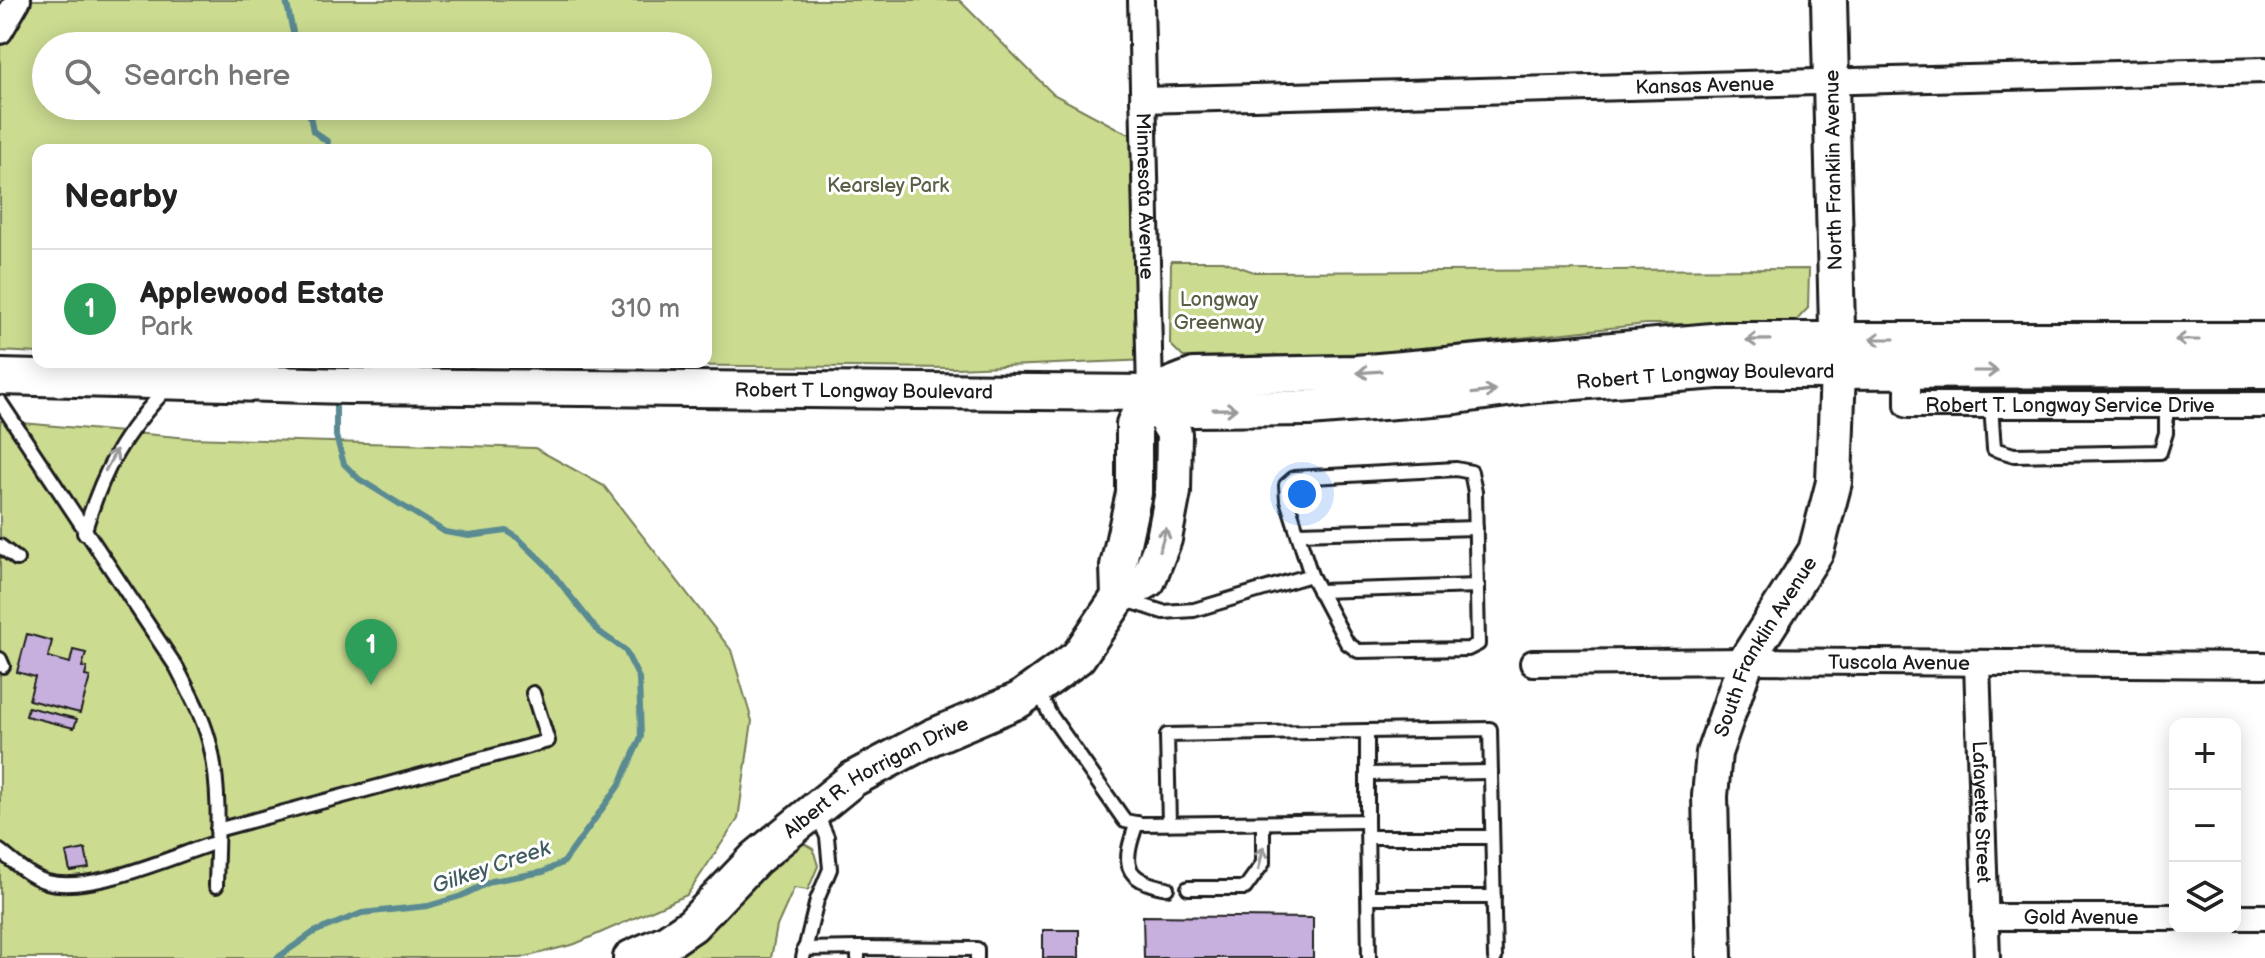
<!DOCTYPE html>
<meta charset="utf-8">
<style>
:root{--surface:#fff;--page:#f6f6f6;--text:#222;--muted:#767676;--line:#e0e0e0;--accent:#db2777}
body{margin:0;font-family:"Balsamiq Sans",sans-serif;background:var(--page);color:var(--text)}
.controls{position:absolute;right:24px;bottom:24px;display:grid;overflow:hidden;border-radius:16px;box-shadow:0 4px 20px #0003}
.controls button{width:72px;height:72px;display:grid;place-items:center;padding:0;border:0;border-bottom:2px solid var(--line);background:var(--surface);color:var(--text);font:40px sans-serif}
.you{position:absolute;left:1302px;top:494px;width:28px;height:28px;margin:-20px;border:6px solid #fff;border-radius:50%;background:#1a73e8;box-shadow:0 0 0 12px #1a73e833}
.badge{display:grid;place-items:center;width:52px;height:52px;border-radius:50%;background:var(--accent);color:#fff;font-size:26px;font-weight:700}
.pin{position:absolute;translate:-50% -66px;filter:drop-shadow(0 2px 4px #0008)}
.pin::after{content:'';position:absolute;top:42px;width:28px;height:24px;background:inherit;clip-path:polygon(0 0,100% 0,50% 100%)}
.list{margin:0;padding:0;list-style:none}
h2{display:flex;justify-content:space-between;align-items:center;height:104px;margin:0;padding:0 32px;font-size:34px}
h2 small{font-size:26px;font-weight:400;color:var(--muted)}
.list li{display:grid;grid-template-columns:52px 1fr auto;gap:24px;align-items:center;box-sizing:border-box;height:120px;padding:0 32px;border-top:2px solid var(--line)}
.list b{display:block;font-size:30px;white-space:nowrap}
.list p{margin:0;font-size:26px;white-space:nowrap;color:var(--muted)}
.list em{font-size:26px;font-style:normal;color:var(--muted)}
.icon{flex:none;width:44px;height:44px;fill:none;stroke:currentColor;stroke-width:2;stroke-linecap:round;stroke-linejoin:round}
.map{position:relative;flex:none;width:2265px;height:958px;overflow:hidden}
.search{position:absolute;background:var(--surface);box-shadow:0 4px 20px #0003;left:32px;top:32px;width:680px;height:88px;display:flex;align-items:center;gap:20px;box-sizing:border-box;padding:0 28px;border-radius:44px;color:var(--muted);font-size:30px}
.panel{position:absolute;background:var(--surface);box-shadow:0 4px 20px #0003;left:32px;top:144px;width:680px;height:224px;border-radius:16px}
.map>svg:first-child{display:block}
</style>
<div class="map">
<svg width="2265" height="958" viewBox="0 0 2265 958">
<rect width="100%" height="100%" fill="#fff"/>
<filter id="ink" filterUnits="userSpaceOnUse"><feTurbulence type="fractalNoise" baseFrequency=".0125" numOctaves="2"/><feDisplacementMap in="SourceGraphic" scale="16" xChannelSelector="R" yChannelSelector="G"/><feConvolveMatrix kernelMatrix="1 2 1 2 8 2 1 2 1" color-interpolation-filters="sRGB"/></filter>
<g filter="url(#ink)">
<!-- green -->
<g fill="#cbdc91" stroke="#747c56" stroke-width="2" fill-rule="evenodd">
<path d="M 19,0 L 959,0 L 1053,94 L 1122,131 L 1144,139 L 1149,360 L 956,368 L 313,362 L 706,362 L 706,150 L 38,150 L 38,353 L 0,351 L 0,44 ZM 46,46 L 698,46 L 698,106 L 46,106 Z"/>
<path d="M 1171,261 L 1223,261 L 1254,272 L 1809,269 L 1808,308 L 1793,324 L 1646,324 L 1383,353 L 1183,357 L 1170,344 Z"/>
<path d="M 0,421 L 189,438 L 535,448 L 604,486 L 731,650 L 752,721 L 738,819 L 687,895 L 575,944 L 521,958 L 0,958 Z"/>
<path d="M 801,842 L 813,849 L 818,866 L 808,890 L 794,888 L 777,926 L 771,958 L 667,958 L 784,849 Z"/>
</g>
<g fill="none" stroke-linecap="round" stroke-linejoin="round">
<!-- stream -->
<g stroke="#5a8a92" stroke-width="6">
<path d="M 286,0 L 296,46"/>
<path d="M 308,106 L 313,131 L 328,142 L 327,150"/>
<path d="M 336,376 L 337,362"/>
<path d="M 277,958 L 314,932 L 362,913 L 428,906 L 461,896 L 492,881 L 543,872 L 564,862 L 620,784 L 641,737 L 639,678 L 625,650 L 598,631 L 546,565 L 518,538 L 507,531 L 469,536 L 445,532 L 359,479 L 344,464 L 336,436 L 336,395"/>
</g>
</g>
<!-- building -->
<g fill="#c8b0de" stroke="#1c1c1c" stroke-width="2">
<path d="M 27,634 L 52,641 L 48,657 L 70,663 L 73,650 L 86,653 L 82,667 L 87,668 L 85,676 L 90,677 L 80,713 L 29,700 L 35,677 L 17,672 Z"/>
<path d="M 28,707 L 77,719 L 74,728 L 26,716 Z"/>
<path d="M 85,849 L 89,868 L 70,871 L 66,853 Z"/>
<path d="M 1143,916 L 1313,918 L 1313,958 L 1144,958 Z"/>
<rect x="1043" y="930" width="36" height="28"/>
</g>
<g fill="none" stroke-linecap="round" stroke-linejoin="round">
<!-- lane casing -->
<g stroke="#1c1c1c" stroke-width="18">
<g id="lane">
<path d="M 0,402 L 177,668 C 190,694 205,720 211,749 C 221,794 217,841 216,886"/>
<path d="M 1991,405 L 1994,449 L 2014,455 L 2160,452 L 2166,433 L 2166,405"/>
<path d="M 84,533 C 103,470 123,434 169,386"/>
<path d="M 1298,533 L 1476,528"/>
<path d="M 0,546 L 17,559"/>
<path d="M 1319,591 L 1478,586"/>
<path d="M 1126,600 L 1163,612 L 1194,610 L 1311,575 L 1287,500 L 1286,485 L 1294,478 L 1456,469 L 1471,472 L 1475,492 L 1478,644 L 1468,649 L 1358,651 L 1347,643 L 1311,575"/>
<path d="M 0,659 L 3,666"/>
<path d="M 1038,690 L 1049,713 L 1125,821 L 1141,824 L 1367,821 L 1367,731 L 1167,735 L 1169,824"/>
<path d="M 1367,731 L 1490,729 L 1495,958"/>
<path d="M 1367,774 L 1491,772"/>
<path d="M 1367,821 L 1369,958"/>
<path d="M 1137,823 C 1122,863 1122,880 1167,888"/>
<path d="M 217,830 L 548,741 L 533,693"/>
<path d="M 1368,837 L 1492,837"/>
<path d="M 0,851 C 13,862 30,877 47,882 C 91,894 173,856 217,842"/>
<path d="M 1188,888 L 1245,888 L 1263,863 L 1263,823"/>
<path d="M 1369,897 L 1494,897"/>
<path d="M 858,948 L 977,949 L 977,958"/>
<path d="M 804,949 L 858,948 L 858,958"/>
<path d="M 803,958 L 817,900 L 830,869 L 827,837 L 816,812"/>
</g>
</g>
<!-- street casing -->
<g stroke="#1c1c1c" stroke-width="30">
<g id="street">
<path id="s1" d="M 1141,0 L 1150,393"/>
<path d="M 0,31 L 18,0"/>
<path id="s2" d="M 1143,100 L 2265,70"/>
<path id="s3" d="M 1908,371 L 1908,405 L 2265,405"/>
<path id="s4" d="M 1533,663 L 1746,661 L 2265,665"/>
<path id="s5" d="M 1977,664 L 1987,958"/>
<path id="s6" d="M 1985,917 L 2175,917"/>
<path d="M 2235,917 L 2265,917"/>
</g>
</g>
<!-- secondary casing -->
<g stroke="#1c1c1c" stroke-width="40">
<g id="secondary">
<path id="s7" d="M 0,377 L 347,386 L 1150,393 L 1194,376 L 1357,373 L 1723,340 L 2265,340"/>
<path id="s8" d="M 1150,393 L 1191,409 L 1309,408 L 1456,396 L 1536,385 L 1717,371 L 2265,370"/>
<path d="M 1119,597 L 1118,566 L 1134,493 L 1134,424 L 1150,393"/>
<path id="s9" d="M 631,958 L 667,942 L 692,925 L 756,858 L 853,779 L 932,737 L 1019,700 L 1078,657 L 1119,597 L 1148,580 L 1164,539 L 1173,492 L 1174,433 L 1150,393"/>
<path id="s10" d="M 1714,958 L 1710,796 L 1714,753 L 1746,661 L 1816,551 L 1834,482 L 1838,369 L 1829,0"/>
</g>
</g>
<!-- lane -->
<use href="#lane" stroke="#fff" stroke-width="12"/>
<!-- street -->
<use href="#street" stroke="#fff" stroke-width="24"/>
<!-- secondary -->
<use href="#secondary" stroke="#fff" stroke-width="34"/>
</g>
<!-- one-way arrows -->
<defs><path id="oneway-shaft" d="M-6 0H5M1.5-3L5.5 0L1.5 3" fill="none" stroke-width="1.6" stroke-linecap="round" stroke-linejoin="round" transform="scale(2)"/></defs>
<g stroke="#999">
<use href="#oneway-shaft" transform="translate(1882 339) rotate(-180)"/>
<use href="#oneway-shaft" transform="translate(1758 340) rotate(179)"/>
<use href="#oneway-shaft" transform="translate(2187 340) rotate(-180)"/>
<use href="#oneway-shaft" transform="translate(1986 371)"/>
<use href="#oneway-shaft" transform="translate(1369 372) rotate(176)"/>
<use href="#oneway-shaft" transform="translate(1484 392) rotate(-8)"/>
<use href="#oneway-shaft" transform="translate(1225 409) rotate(-1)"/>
<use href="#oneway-shaft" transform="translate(111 460) rotate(-62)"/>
<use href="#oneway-shaft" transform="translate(1163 539) rotate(-74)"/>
<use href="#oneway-shaft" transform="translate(1261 858) rotate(-78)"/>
</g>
</g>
<g text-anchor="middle" stroke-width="6" stroke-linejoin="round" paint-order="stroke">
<!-- street labels -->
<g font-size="20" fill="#1c1c1c" stroke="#fff">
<text dy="7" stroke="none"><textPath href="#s2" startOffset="562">Kansas Avenue</textPath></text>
<text transform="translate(1833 170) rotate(-91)" y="7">North Franklin Avenue</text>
<text dy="7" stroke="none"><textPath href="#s1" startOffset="196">Minnesota Avenue</textPath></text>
<text dy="7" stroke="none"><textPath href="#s8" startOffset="560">Robert T Longway Boulevard</textPath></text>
<text dy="7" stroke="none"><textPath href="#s7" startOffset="864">Robert T Longway Boulevard</textPath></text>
<text dy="7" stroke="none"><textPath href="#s3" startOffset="196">Robert T. Longway Service Drive</textPath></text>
<text dy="7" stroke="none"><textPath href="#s10" startOffset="324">South Franklin Avenue</textPath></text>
<text dy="7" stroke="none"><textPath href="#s4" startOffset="366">Tuscola Avenue</textPath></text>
<text dy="7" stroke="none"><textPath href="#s9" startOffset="308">Albert R. Horrigan Drive</textPath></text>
<text dy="7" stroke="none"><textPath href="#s5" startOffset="148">Lafayette Street</textPath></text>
<text dy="7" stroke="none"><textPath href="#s6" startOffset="96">Gold Avenue</textPath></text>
</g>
<!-- park labels -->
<g font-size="20" fill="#595f45" stroke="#fff">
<text x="888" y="192">Kearsley Park</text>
<text x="1219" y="306">Longway<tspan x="1219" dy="23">Greenway</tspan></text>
</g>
<!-- water labels -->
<g font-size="22" font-style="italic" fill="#405c61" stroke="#fff">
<text transform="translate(491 866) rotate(-19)" y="8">Gilkey Creek</text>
</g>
</g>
</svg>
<div class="controls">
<button>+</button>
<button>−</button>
<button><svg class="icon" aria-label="layers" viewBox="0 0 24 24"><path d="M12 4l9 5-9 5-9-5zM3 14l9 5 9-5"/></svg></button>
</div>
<div class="you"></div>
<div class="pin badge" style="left:371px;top:685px;background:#2e9e5b">1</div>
<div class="search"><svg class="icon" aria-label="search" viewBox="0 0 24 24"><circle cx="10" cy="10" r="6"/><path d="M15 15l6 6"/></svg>Search here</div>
<section class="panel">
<h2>Nearby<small></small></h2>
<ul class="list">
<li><span class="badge" style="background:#2e9e5b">1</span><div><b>Applewood Estate</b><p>Park</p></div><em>310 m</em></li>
</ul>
</section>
</div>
